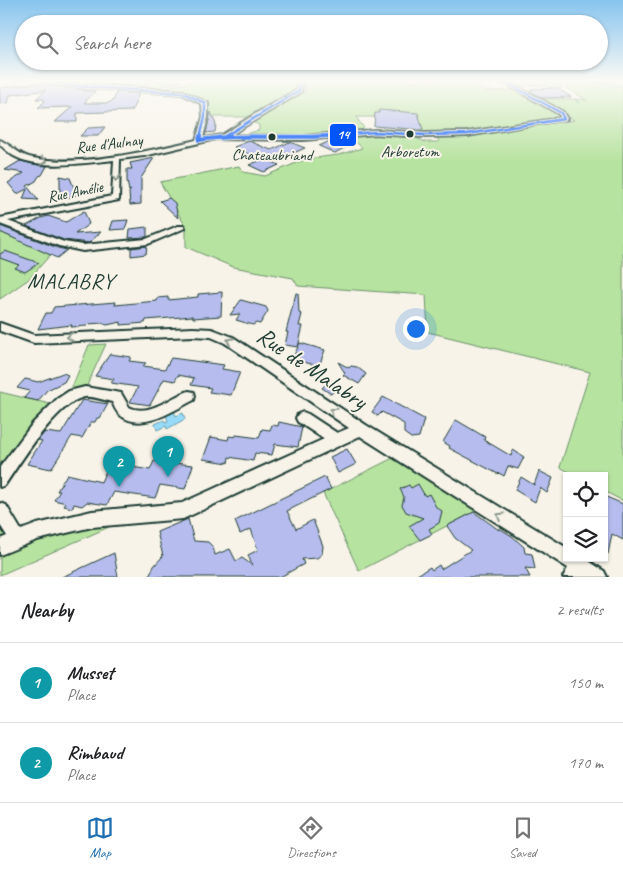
<!DOCTYPE html>
<meta charset="utf-8">
<style>
:root{--surface:#fff;--page:#f6f6f6;--text:#202124;--muted:#757577;--line:#e0e0e0;--accent:#1f6fb2}
body{margin:0;font-family:Caveat,sans-serif;background:var(--page);color:var(--text)}
.controls{position:absolute;right:15px;bottom:15px;display:grid;overflow:hidden;border-radius:0px;box-shadow:0 1px 4px #0004}
.controls button{width:45px;height:45px;display:grid;place-items:center;padding:0;border:0;border-bottom:1px solid var(--line);background:var(--surface);color:var(--text);font:25px sans-serif}
.you{position:absolute;left:415px;top:328px;width:18px;height:18px;margin:-12px;border:4px solid #fff;border-radius:50%;background:#1a73e8;box-shadow:0 0 0 8px #1a73e833}
.badge{display:grid;place-items:center;width:32px;height:32px;border-radius:50%;background:var(--accent);color:#fff;font-size:16px;font-weight:700}
.pin{position:absolute;translate:-50% -41px;filter:drop-shadow(0 1px 2px #0008)}
.pin::after{content:'';position:absolute;top:26px;width:18px;height:15px;background:inherit;clip-path:polygon(0 0,100% 0,50% 100%)}
.list{margin:0;padding:0;list-style:none}
h2{display:flex;justify-content:space-between;align-items:center;height:65px;margin:0;padding:0 20px;font-size:21px}
h2 small{font-size:16px;font-weight:400;color:var(--muted)}
.list li{display:grid;grid-template-columns:32px 1fr auto;gap:15px;align-items:center;box-sizing:border-box;height:80px;padding:0 20px;border-top:1px solid var(--line)}
.list b{display:block;font-size:19px;white-space:nowrap}
.list p{margin:0;font-size:16px;white-space:nowrap;color:var(--muted)}
.list em{font-size:16px;font-style:normal;color:var(--muted)}
.icon{flex:none;width:28px;height:28px;fill:none;stroke:currentColor;stroke-width:2;stroke-linecap:round;stroke-linejoin:round}
.map{position:relative;flex:none;width:623px;height:577px;overflow:hidden}
.search{position:absolute;background:var(--surface);box-shadow:0 1px 4px #0004;left:15px;right:15px;top:15px;height:55px;display:flex;align-items:center;gap:12px;box-sizing:border-box;padding:0 18px;border-radius:28px;color:var(--muted);font-size:19px}
.sheet{height:225px;background:var(--surface)}
nav{display:flex;justify-content:space-around;align-items:center;box-sizing:border-box;height:70px;border-top:1px solid var(--line);background:var(--surface);font-size:14px;color:var(--muted)}
nav a{display:grid;justify-items:center;gap:2px}
nav .on{color:var(--accent)}
.map>svg:first-child{display:block}
</style>
<div class="map">
<svg width="623" height="577" viewBox="0 0 623 577">
<rect width="100%" height="100%" fill="#f7f3e8"/>
<filter id="ink" filterUnits="userSpaceOnUse"><feTurbulence type="fractalNoise" baseFrequency=".02" numOctaves="2"/><feDisplacementMap in="SourceGraphic" scale="10" xChannelSelector="R" yChannelSelector="G"/><feConvolveMatrix kernelMatrix="1 2 1 2 8 2 1 2 1" color-interpolation-filters="sRGB"/></filter>
<g filter="url(#ink)">
<!-- green -->
<g fill="#b7e3a0" stroke="#6b906a">
<path d="M 93,81 L 182,81 L 166,85 L 156,91 L 92,87 Z"/>
<path d="M 195,81 L 222,81 L 225,83 L 298,81 L 298,91 L 249,117 L 210,117 L 206,101 L 186,92 L 163,90 L 172,86 Z"/>
<path d="M 306,81 L 485,81 L 471,83 L 485,91 L 518,90 L 558,113 L 554,119 L 469,132 L 422,132 L 419,130 L 419,116 L 375,116 L 374,117 L 356,117 L 366,131 L 305,137 L 243,135 L 259,130 L 259,125 L 251,121 L 305,92 Z"/>
<path d="M 507,81 L 623,81 L 623,501 L 604,491 L 604,476 L 576,476 L 560,467 L 590,372 L 428,332 L 426,295 L 298,286 L 293,278 L 233,267 L 186,247 L 186,227 L 160,182 L 239,166 L 243,172 L 265,176 L 306,159 L 338,155 L 362,148 L 350,136 L 382,134 L 412,136 L 425,142 L 439,142 L 437,136 L 570,121 L 574,120 L 559,111 L 562,110 L 538,99 L 574,99 L 579,103 L 575,99 L 587,100 L 566,88 L 567,84 L 563,84 L 560,89 L 547,87 L 547,85 L 515,86 Z"/>
<path d="M 0,232 L 14,238 L 24,234 L 16,239 L 23,242 L 31,237 L 53,245 L 44,251 L 51,254 L 29,279 L 0,299 Z"/>
<path d="M 106,344 L 84,392 L 72,395 L 0,480 L 0,392 L 50,404 L 70,392 L 89,345 Z"/>
<path d="M 393,458 L 476,511 L 359,571 L 323,493 Z"/>
<path d="M 0,511 L 18,539 L 92,519 L 109,527 L 0,575 Z"/>
</g>
<!-- water -->
<path fill="#97dbf9" stroke="#679caa" d="M 174,411 L 176,416 L 183,413 L 185,419 L 167,429 L 166,426 L 157,430 L 155,424 L 164,420 L 165,422 L 168,421 L 166,415 Z"/>
<g fill="none" stroke-linecap="round" stroke-linejoin="round">
<!-- stream -->
<path stroke="#679caa" stroke-width="2" d="M 580,81 L 623,86"/>
</g>
<!-- building -->
<g fill="#b6bdee" stroke="#1f3d34">
<path d="M 33,83 L 85,90 L 84,91 L 95,91 L 84,103 L 108,103 L 114,100 L 116,92 L 139,93 L 132,111 L 77,113 L 77,122 L 55,122 L 72,107 L 38,108 L 45,101 L 43,99 L 36,99 L 46,90 L 10,95 L 8,103 L 0,104 L 0,88 Z"/>
<path d="M 557,88 L 571,97 L 542,98 L 531,92 L 531,89 Z"/>
<path d="M 379,110 L 418,113 L 423,130 L 374,126 L 375,113 L 379,113 Z"/>
<path d="M 211,112 L 216,125 L 215,132 L 206,133 Z"/>
<path d="M 105,127 L 98,136 L 80,136 L 88,128 Z"/>
<path d="M 332,140 L 348,146 L 335,153 L 319,146 Z"/>
<path d="M 249,141 L 271,150 L 290,142 L 305,148 L 273,162 L 279,165 L 264,172 L 249,165 L 261,160 L 234,147 Z"/>
<path d="M 154,158 L 141,178 L 141,204 L 130,205 L 129,192 L 131,190 L 129,191 L 127,181 L 127,169 L 132,169 L 130,163 Z"/>
<path d="M 20,161 L 47,166 L 42,175 L 39,176 L 36,181 L 27,186 L 38,200 L 23,199 L 27,189 L 17,194 L 8,183 L 24,173 L 5,170 Z"/>
<path d="M 60,176 L 70,178 L 77,195 L 62,199 L 60,193 Z"/>
<path d="M 169,198 L 175,203 L 178,218 L 160,201 Z"/>
<path d="M 84,211 L 89,224 L 75,234 L 101,232 L 89,243 L 64,240 L 26,226 L 41,218 L 48,216 L 66,222 Z"/>
<path d="M 128,220 L 125,229 L 110,230 L 113,221 Z"/>
<path d="M 0,226 L 58,248 L 67,250 L 57,258 L 0,232 Z"/>
<path d="M 147,227 L 147,237 L 129,238 L 130,229 Z"/>
<path d="M 147,246 L 146,254 L 131,256 L 131,248 Z"/>
<path d="M 5,251 L 39,263 L 25,272 L 15,268 L 19,265 L 0,258 L 0,254 Z"/>
<path d="M 222,292 L 221,316 L 193,318 L 193,316 L 146,320 L 145,323 L 121,325 L 121,322 L 107,325 L 102,323 L 88,324 L 87,326 L 71,327 L 72,325 L 38,329 L 46,313 L 51,313 L 54,307 L 116,302 L 115,305 L 157,301 L 158,298 L 168,297 L 168,300 L 198,297 L 198,294 Z"/>
<path d="M 296,293 L 298,293 L 299,313 L 302,314 L 299,326 L 303,326 L 298,347 L 285,345 L 288,332 L 286,332 Z"/>
<path d="M 241,300 L 266,307 L 268,311 L 260,324 L 256,323 L 253,325 L 236,320 L 240,314 L 230,315 Z"/>
<path d="M 300,343 L 325,350 L 319,366 L 292,359 Z"/>
<path d="M 110,354 L 131,357 L 129,361 L 146,363 L 143,366 L 165,369 L 171,358 L 224,365 L 222,369 L 240,372 L 231,395 L 209,392 L 211,388 L 191,385 L 194,378 L 178,375 L 175,381 L 164,379 L 150,405 L 130,402 L 138,387 L 111,383 L 114,379 L 95,376 Z"/>
<path d="M 338,362 L 349,368 L 351,366 L 357,367 L 366,374 L 359,384 L 343,375 L 345,373 Z"/>
<path d="M 63,373 L 68,375 L 64,382 L 47,390 L 38,401 L 24,398 L 30,391 L 17,388 L 25,379 L 38,382 Z"/>
<path d="M 330,380 L 339,386 L 331,394 L 322,388 Z"/>
<path d="M 383,397 L 424,419 L 419,437 L 411,438 L 404,433 L 404,424 L 382,412 L 378,416 L 372,412 Z"/>
<path d="M 82,400 L 108,404 L 100,418 L 97,418 L 95,422 L 91,422 L 82,438 L 72,436 L 51,469 L 27,464 L 42,441 L 38,440 L 45,432 L 61,434 Z"/>
<path d="M 456,420 L 485,437 L 484,440 L 511,456 L 513,450 L 524,457 L 518,469 L 508,466 L 504,476 L 499,473 L 498,474 L 449,448 L 450,446 L 443,442 Z"/>
<path d="M 279,422 L 302,427 L 298,447 L 275,444 L 272,455 L 255,453 L 253,461 L 229,457 L 228,463 L 203,459 L 211,437 L 228,440 L 229,436 L 235,437 L 236,435 L 259,438 L 262,429 L 270,430 L 272,425 L 278,426 Z"/>
<path d="M 347,449 L 356,464 L 338,473 L 330,457 Z"/>
<path d="M 154,461 L 193,465 L 185,489 L 160,485 L 155,498 L 114,492 L 107,505 L 87,502 L 82,506 L 74,504 L 72,508 L 64,506 L 66,503 L 54,500 L 60,491 L 57,491 L 67,474 L 101,482 L 108,466 L 124,469 L 126,466 L 150,470 Z"/>
<path d="M 539,471 L 553,478 L 547,493 L 540,488 L 535,502 L 515,490 L 521,477 L 534,485 Z"/>
<path d="M 325,477 L 331,489 L 287,511 L 296,529 L 313,520 L 323,546 L 322,554 L 317,558 L 302,559 L 304,564 L 280,577 L 149,577 L 154,566 L 163,556 L 157,532 L 188,519 L 194,541 L 208,542 L 213,547 L 215,555 L 230,549 L 236,561 L 242,558 L 252,565 L 248,555 L 258,550 L 251,529 L 240,534 L 235,521 Z"/>
<path d="M 418,484 L 425,496 L 429,494 L 436,507 L 442,511 L 439,523 L 429,529 L 432,534 L 420,540 L 409,526 L 423,518 L 406,512 L 402,505 L 404,497 L 400,489 L 409,485 L 411,488 Z"/>
<path d="M 604,496 L 623,504 L 623,540 L 612,534 L 608,554 L 604,554 Z"/>
<path d="M 474,512 L 499,530 L 499,528 L 512,536 L 524,547 L 525,553 L 532,554 L 535,569 L 525,568 L 530,577 L 414,577 L 430,567 L 432,570 L 439,565 L 441,569 L 471,550 L 455,538 L 447,526 Z"/>
<path d="M 114,553 L 118,577 L 62,577 Z"/>
</g>
<g fill="none" stroke-linecap="round" stroke-linejoin="round">
<!-- street casing -->
<g stroke="#1f3d34" stroke-width="4">
<g id="street">
<path d="M 42,81 L 183,91 L 208,103 L 208,117 L 203,138 L 222,135 L 260,111 L 297,90 L 298,81 L 302,81 L 301,92 L 230,135 L 303,136 L 375,130 L 425,133 L 467,132 L 561,118 L 559,114 L 501,81 L 507,81 L 563,112 L 567,119 L 467,136 L 425,137 L 375,134 L 303,140 L 216,139 L 144,156 L 120,159 L 119,200 L 8,221 L 64,242 L 83,245 L 146,239 L 178,226 L 184,226 L 185,228 L 148,244 L 83,251 L 59,246 L 0,224 L 0,218 L 112,196 L 114,160 C 84,163 39,171 12,155 C 8,152 4,148 0,145 L 0,140 C 12,145 19,156 33,158 C 81,167 149,151 196,140 L 203,117 L 202,104 L 182,94 L 75,87 Z"/>
<path d="M 0,323 L 34,335 L 193,328 L 212,329 L 233,337 L 366,425 L 567,548 L 567,558 L 584,558 L 604,571 L 607,577 L 563,577 L 568,568 L 360,436 L 183,519 L 92,527 L 37,540 L 0,555 L 0,539 L 7,536 L 0,525 L 0,503 L 6,505 L 21,530 L 37,524 L 92,511 L 182,503 L 324,439 L 298,422 L 296,418 L 298,414 L 303,412 L 308,414 L 337,433 L 349,428 L 225,343 L 211,337 L 193,336 L 34,343 L 0,331 Z"/>
<path d="M 85,387 L 121,393 L 129,407 C 149,417 170,397 189,391 L 194,392 L 195,396 L 194,400 C 174,410 142,433 120,415 C 116,412 114,406 112,402 C 103,400 93,396 85,397 C 58,401 20,463 5,485 L 0,487 L 0,467 L 33,423 L 57,399 L 69,391 Z"/>
</g>
</g>
<!-- street -->
<use href="#street" fill="#f7f3e8" fill-rule="evenodd"/>
<!-- bus-1-far1 casing -->
<g stroke="#f7f3e8" stroke-width="4.5">
<g id="bus-1-far1">
<path d="M 46,81 L 75,86 L 183,93 L 205,103 L 205,117 L 200,137"/>
<path d="M 225,136 L 299,91 L 300,81"/>
<path d="M 218,137 L 269,137"/>
<path d="M 313,137 L 375,132 L 425,135 L 467,134 L 564,119 L 561,113 L 504,81"/>
</g>
</g>
<!-- bus-1 casing -->
<g stroke="#f7f3e8" stroke-width="6">
<g id="bus-1">
<path d="M 199,140 L 200,136"/>
<path d="M 199,140 C 242,133 285,139 328,136"/>
</g>
</g>
<!-- bus-1-far1 -->
<use href="#bus-1-far1" stroke="#0055fa" stroke-width="2.5"/>
<!-- bus-1 -->
<use href="#bus-1" stroke="#0055fa" stroke-width="4"/>
</g>
<!-- one-way arrows -->
<defs><path id="oneway-chevron" d="M-2-3.5L2.5 0L-2 3.5" fill="none" stroke-width="1.6" stroke-linecap="round" stroke-linejoin="round" transform="scale(1.25)"/></defs>
<g stroke="#8b988e">
<use href="#oneway-chevron" transform="translate(44 161) rotate(8)"/>
<use href="#oneway-chevron" transform="translate(116 178) rotate(91)"/>
<use href="#oneway-chevron" transform="translate(70 337) rotate(176)"/>
<use href="#oneway-chevron" transform="translate(230 341) rotate(-151)"/>
<use href="#oneway-chevron" transform="translate(333 411) rotate(-146)"/>
<use href="#oneway-chevron" transform="translate(500 516) rotate(-148)"/>
</g>
</g>
<!-- sky -->
<linearGradient id="sky" x2="0" y2="1"><stop stop-color="#87c4ef"/><stop offset="0.5" stop-color="#fbfaf5"/><stop offset="1" stop-color="#fbfaf5" stop-opacity="0"/></linearGradient>
<rect width="623" height="162" fill="url(#sky)"/>
<!-- markers -->
<g fill="#1f3d34" stroke="#f7f3e8" stroke-width="2">
<circle cx="410" cy="134" r="4.5"/>
<circle cx="272" cy="137" r="4.5"/>
</g>
<g text-anchor="middle" stroke-width="4" stroke-linejoin="round" paint-order="stroke">
<!-- far-street labels -->
<g font-size="16" fill="#1f3d34" stroke="#f7f3e8">
<text transform="translate(109 143) rotate(-7)" y="6">Rue d'Aulnay</text>
<text transform="translate(75 191) rotate(-11)" y="6">Rue Amélie</text>
</g>
<!-- far-bus labels -->
<g font-size="16" fill="#1f3d34" stroke="#f7f3e8">
<text x="410" y="157">Arboretum</text>
<text x="272" y="160">Chateaubriand</text>
</g>
<!-- quarter labels -->
<g font-size="22" letter-spacing="1" fill="#1f3d34" stroke="#f7f3e8">
<text x="71" y="288">MALABRY</text>
</g>
<!-- near-street labels -->
<g font-size="24" fill="#1f3d34" stroke="#f7f3e8">
<text transform="translate(312 368) rotate(34)" y="8">Rue de Malabry</text>
</g>
</g>
<rect stroke="#f7f3e8" stroke-width="2" x="329" y="123" width="28" height="24" rx="5" fill="#0055fa"/>
<g font-size="14" text-anchor="middle" font-weight="bold" fill="#fff">
<text x="343" y="139">14</text>
</g>
</svg>
<div class="controls">
<button><svg class="icon" aria-label="locate" viewBox="0 0 24 24"><circle cx="12" cy="12" r="6"/><path d="M12 2v4M12 18v4M2 12h4M18 12h4"/></svg></button>
<button><svg class="icon" aria-label="layers" viewBox="0 0 24 24"><path d="M12 4l9 5-9 5-9-5zM3 14l9 5 9-5"/></svg></button>
</div>
<div class="you"></div>
<div class="pin badge" style="left:168px;top:477px;background:#0f9aa8">1</div>
<div class="pin badge" style="left:119px;top:487px;background:#0f9aa8">2</div>
<div class="search"><svg class="icon" aria-label="search" viewBox="0 0 24 24"><circle cx="10" cy="10" r="6"/><path d="M15 15l6 6"/></svg>Search here</div>
</div>
<section class="sheet">
<h2>Nearby<small>2 results</small></h2>
<ul class="list">
<li><span class="badge" style="background:#0f9aa8">1</span><div><b>Musset</b><p>Place</p></div><em>150 m</em></li>
<li><span class="badge" style="background:#0f9aa8">2</span><div><b>Rimbaud</b><p>Place</p></div><em>170 m</em></li>
</ul>
</section>
<nav>
<a class="on"><svg class="icon" aria-label="map" viewBox="0 0 24 24"><path d="M3 6l6-2 6 2 6-2v14l-6 2-6-2-6 2zM9 4v14M15 6v14"/></svg>Map</a>
<a><svg class="icon" aria-label="directions" viewBox="0 0 24 24"><path d="M12 3l9 9-9 9-9-9zM9 14v-3h6M13 9l2 2-2 2"/></svg>Directions</a>
<a><svg class="icon" aria-label="saved" viewBox="0 0 24 24"><path d="M7 4h10v16l-5-4-5 4z"/></svg>Saved</a>
</nav>
